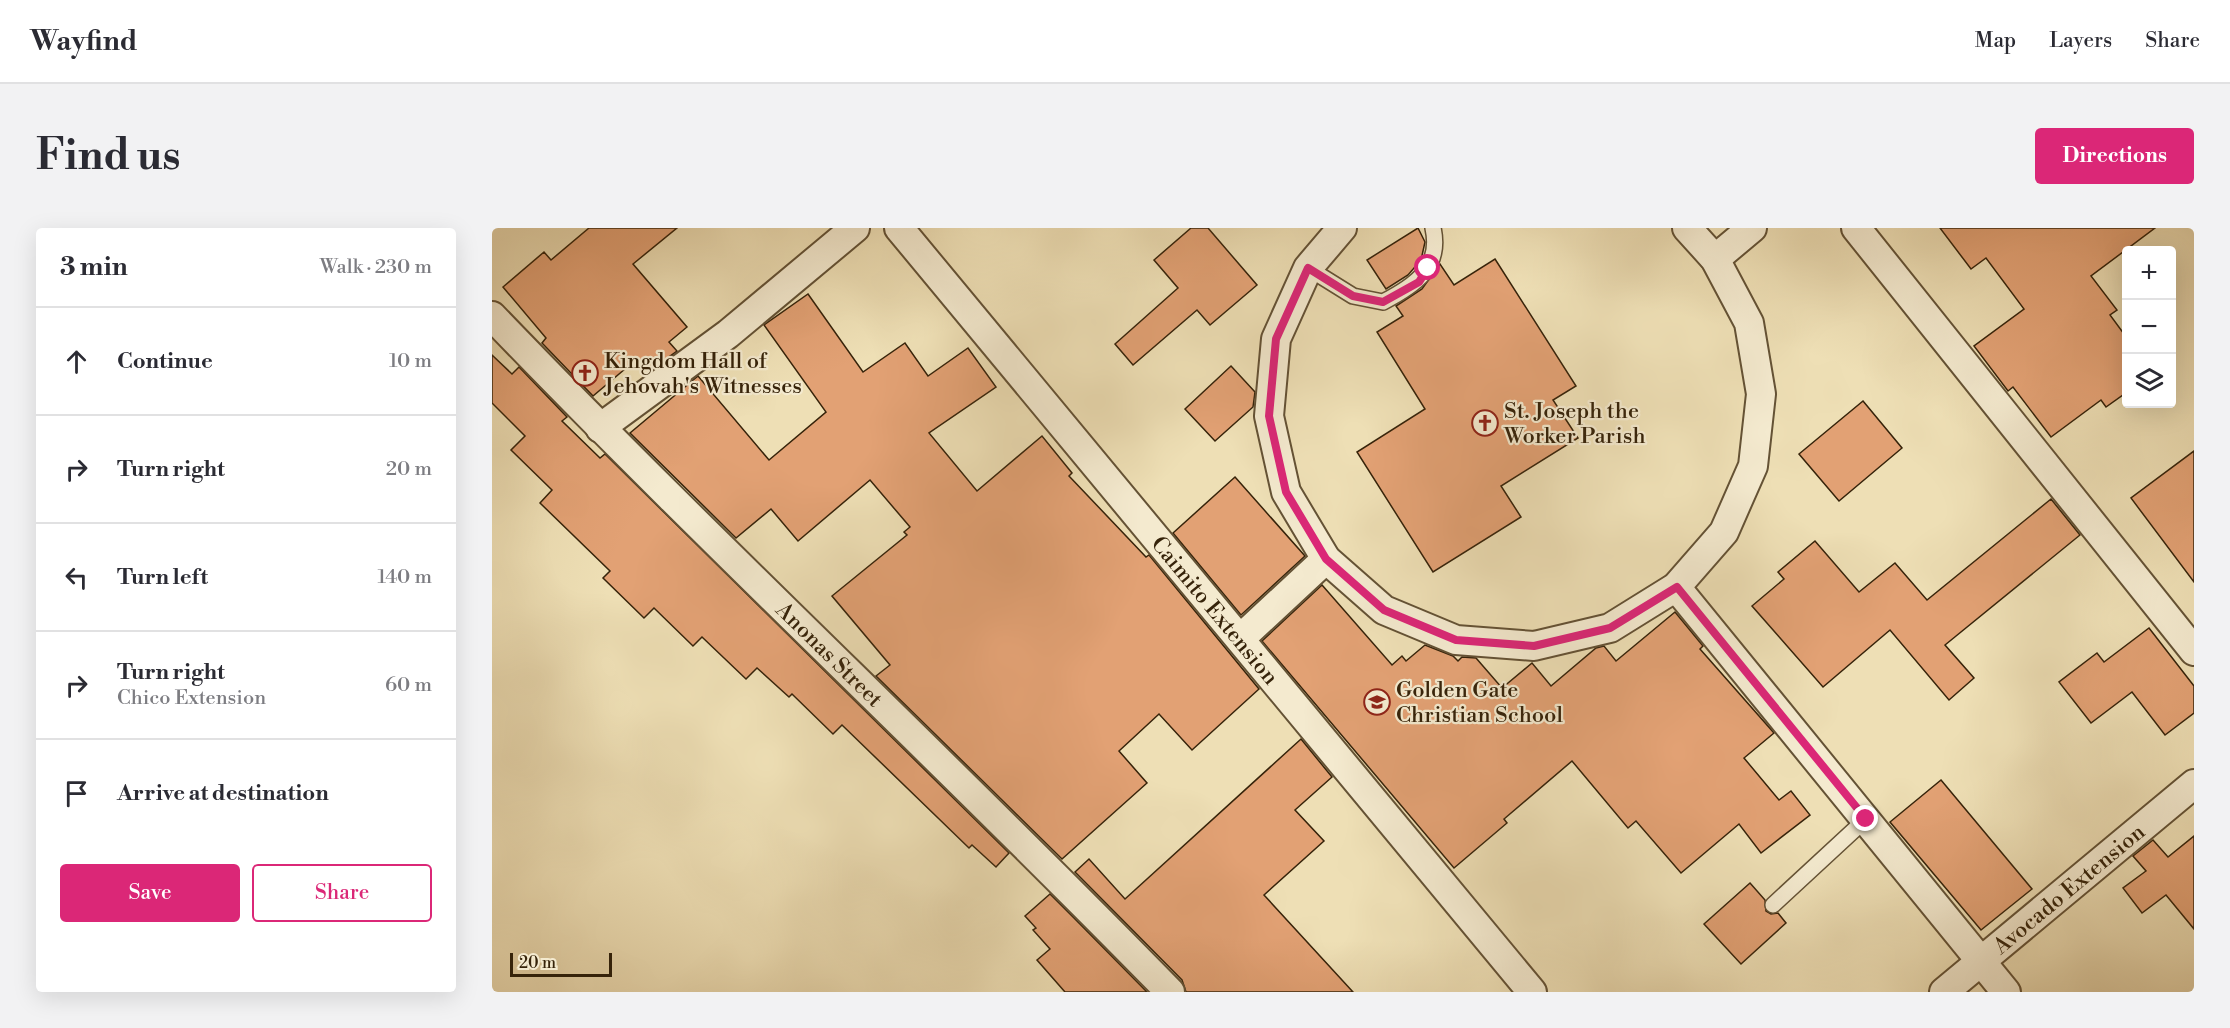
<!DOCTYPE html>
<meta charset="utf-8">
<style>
:root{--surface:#fff;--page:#f2f2f3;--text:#2b2b33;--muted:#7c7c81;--line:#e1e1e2;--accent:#db2777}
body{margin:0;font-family:"Libre Bodoni",serif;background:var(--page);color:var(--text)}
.controls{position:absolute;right:18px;top:18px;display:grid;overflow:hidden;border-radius:6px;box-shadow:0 6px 24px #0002}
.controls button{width:54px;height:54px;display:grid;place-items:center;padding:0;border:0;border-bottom:2px solid var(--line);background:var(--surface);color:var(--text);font:30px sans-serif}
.scale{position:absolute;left:18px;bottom:15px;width:102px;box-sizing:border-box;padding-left:6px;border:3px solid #36230a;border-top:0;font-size:16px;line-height:21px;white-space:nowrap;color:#36230a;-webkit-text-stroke:4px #f4eacf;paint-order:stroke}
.stop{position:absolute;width:18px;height:18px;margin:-14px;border:4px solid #db2777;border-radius:50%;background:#fff}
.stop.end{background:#db2777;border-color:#fff;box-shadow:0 2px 6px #0008}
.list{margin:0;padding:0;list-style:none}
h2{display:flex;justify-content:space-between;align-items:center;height:78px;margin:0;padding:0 24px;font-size:26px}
h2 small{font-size:20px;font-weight:400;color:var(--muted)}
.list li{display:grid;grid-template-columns:39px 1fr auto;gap:18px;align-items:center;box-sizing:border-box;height:108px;padding:0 24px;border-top:2px solid var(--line)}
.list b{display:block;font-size:22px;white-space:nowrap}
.list p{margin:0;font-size:20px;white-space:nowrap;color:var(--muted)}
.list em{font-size:20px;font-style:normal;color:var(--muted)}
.actions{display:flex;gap:12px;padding:18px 24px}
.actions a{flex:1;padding:14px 0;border:2px solid var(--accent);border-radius:6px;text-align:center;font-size:21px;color:var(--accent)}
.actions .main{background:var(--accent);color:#fff}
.icon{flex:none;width:33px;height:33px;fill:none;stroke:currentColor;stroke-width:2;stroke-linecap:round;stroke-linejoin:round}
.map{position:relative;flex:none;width:1702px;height:764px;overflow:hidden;border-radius:6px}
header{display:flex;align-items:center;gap:36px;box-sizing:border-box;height:84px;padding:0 30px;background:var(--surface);border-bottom:2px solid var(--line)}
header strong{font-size:28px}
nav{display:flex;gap:33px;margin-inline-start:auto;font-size:21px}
.intro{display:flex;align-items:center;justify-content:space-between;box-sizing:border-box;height:144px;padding:0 36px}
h1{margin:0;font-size:42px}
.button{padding:15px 27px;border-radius:6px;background:var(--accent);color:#fff;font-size:21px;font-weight:700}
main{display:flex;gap:36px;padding:0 36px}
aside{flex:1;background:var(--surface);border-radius:6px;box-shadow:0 6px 24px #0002}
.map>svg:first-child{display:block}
</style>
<header>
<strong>Wayfind</strong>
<nav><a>Map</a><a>Layers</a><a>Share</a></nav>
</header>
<div class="intro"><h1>Find us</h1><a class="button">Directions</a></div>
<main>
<aside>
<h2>3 min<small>Walk · 230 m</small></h2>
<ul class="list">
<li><svg class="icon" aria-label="ahead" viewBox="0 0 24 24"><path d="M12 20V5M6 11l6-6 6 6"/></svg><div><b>Continue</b></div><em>10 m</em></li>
<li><svg class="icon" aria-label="right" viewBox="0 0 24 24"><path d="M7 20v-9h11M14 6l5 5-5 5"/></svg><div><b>Turn right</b></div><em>20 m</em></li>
<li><svg class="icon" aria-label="left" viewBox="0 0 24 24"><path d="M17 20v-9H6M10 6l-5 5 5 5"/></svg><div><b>Turn left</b></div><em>140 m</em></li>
<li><svg class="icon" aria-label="right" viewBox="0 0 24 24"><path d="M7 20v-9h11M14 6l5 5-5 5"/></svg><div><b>Turn right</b><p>Chico Extension</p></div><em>60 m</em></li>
<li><svg class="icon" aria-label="arrive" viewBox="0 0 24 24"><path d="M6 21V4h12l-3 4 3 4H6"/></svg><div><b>Arrive at destination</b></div></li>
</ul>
<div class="actions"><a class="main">Save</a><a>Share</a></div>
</aside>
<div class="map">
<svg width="1702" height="764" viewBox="0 0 1702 764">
<rect width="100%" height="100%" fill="#eedfb5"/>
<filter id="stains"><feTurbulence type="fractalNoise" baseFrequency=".00333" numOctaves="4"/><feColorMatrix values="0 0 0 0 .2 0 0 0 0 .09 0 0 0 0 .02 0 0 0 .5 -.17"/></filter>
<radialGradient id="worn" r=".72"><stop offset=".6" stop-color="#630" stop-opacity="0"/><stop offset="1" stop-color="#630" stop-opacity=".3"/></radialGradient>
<!-- building -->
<g fill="#e2a174" stroke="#36230a" stroke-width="1.5">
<path d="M 97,0 L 185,0 L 141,36 L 195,99 L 177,114 L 185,123 L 157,143 L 146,130 L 101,168 L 50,115 L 54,110 L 11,59 L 52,24 L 59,32 Z"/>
<path d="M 699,0 L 716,0 L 765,57 L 718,97 L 705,82 L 641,137 L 623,116 L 686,60 L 662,32 Z"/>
<path d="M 926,0 L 933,14 L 929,32 L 916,47 L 894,61 L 875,32 Z"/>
<path d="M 1448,0 L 1663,0 L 1599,48 L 1625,82 L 1618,87 L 1635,110 L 1635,164 L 1614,179 L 1609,172 L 1559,209 L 1521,159 L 1516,163 L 1482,118 L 1532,81 L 1494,30 L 1479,41 Z"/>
<path d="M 1003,31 L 1084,158 L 1061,172 L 1086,210 L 1009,258 L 1029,289 L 941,344 L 865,224 L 933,181 L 885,104 L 911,88 L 904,78 L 930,61 L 948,36 L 962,57 Z"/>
<path d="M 316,66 L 371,144 L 413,115 L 436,148 L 476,120 L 504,159 L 437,205 L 485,263 L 550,208 L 580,245 L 577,248 L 654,329 L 657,327 L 767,461 L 700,522 L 667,486 L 627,523 L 655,555 L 570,631 L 384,448 L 398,437 L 340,368 L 415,307 L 412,304 L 418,299 L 378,252 L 306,313 L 279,281 L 244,310 L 138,205 L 206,148 L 277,232 L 334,184 L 272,97 Z"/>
<path d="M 0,127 L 20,146 L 27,139 L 75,189 L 70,193 L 108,230 L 113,226 L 517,625 L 504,639 L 480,617 L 477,620 L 350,497 L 341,506 L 300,466 L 297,469 L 265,440 L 254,451 L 210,409 L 201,418 L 162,380 L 152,390 L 111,350 L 118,343 L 48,275 L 60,262 L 19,222 L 33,208 L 0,175 Z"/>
<path d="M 739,138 L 763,164 L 761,179 L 723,213 L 693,181 Z"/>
<path d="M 1371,173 L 1410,220 L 1347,273 L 1307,226 Z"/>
<path d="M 1702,223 L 1702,354 L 1639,270 Z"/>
<path d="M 743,249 L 813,328 L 749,387 L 681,305 Z"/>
<path d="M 1559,271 L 1588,307 L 1453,417 L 1482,450 L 1457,472 L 1398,402 L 1331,459 L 1260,378 L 1292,351 L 1286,344 L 1323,313 L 1367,364 L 1403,335 L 1435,372 Z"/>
<path d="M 830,357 L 900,437 L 910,428 L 914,433 L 933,417 L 961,428 L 966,433 L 970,429 L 984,430 L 1010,460 L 1040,435 L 1059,458 L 1104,420 L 1112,418 L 1124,433 L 1183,384 L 1211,418 L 1208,421 L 1282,505 L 1252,530 L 1287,572 L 1299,563 L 1318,587 L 1269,625 L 1247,596 L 1189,645 L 1144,593 L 1136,600 L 1080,533 L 1012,591 L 1015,595 L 962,640 L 770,413 Z"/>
<path d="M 1657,400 L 1702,458 L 1702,485 L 1673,507 L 1640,464 L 1599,495 L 1567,454 L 1605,425 L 1612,434 Z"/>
<path d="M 809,511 L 840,549 L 803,582 L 832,613 L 772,667 L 861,764 L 694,764 L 690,752 L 583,644 L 597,631 L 633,671 Z"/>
<path d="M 1449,552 L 1540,661 L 1489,702 L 1398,594 Z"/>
<path d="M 1702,608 L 1702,701 L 1674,667 L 1650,685 L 1631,660 L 1654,643 L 1641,628 L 1661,612 L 1676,629 Z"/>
<path d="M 1258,655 L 1273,672 L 1274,683 L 1279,686 L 1286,685 L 1294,695 L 1249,736 L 1212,696 Z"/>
<path d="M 558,666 L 582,690 L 655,764 L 573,764 L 545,732 L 558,721 L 541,702 L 544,700 L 533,688 Z"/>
</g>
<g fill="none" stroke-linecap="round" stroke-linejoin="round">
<!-- lane casing -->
<g stroke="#645235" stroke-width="18">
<g id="lane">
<path d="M 816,40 L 861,68 L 891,74 C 922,58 950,40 941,0"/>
<path d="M 1281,677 L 1374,591"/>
</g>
</g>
<!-- street casing -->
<g stroke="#645235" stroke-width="32">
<g id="street">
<path id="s1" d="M 407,0 L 1040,764"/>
<path d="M 850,0 L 816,40 L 784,111 L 777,188 L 794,264 L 834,331 L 892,382 L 964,412 L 1042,418 L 1118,400 L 1184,359 L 1232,304 L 1261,238 L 1269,166 L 1257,95 L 1223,31 L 1195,0"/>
<path d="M 1364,0 L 1702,423"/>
<path d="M 1223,31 L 1260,0"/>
<path id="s2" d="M 0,88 C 221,318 455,535 678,764"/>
<path d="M 108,200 L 236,106 L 363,0"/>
<path d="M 1184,359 L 1514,764"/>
<path d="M 749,410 L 834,331"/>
<path id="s3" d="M 1452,764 L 1702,556"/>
</g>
</g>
<!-- lane -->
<use href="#lane" stroke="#f4eacf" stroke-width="15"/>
<!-- street -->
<use href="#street" stroke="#f4eacf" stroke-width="28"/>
</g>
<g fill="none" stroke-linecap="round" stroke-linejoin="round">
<!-- route -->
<path stroke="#db2777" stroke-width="8" d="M 936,40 L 927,54 L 891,74 L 861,68 L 816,40 L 784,111 L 777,188 L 794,264 L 834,331 L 892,382 L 964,412 L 1042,418 L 1118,400 L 1185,359 L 1374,591"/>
</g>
<!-- icons -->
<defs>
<g id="church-ring" transform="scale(1.35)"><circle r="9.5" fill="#f4eacf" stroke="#8f2418" stroke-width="1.5"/><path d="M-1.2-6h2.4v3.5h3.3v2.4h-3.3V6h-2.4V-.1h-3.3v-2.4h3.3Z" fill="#8f2418"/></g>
<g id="school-ring" transform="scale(1.35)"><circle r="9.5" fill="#f4eacf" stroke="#8f2418" stroke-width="1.5"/><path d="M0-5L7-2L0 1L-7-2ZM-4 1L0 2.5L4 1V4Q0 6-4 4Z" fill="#8f2418"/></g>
</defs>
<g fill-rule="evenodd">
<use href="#church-ring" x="93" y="145"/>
<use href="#church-ring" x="993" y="195"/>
<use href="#school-ring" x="885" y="474"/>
</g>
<g text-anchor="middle" stroke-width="4.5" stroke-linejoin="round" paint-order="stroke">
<!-- poi labels -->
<g font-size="22" fill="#36230a" stroke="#f4eacf" text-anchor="start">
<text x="112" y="140">Kingdom Hall of<tspan x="112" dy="25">Jehovah's Witnesses</tspan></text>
<text x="1012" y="190">St. Joseph the<tspan x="1012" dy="25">Worker Parish</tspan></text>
<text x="904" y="469">Golden Gate<tspan x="904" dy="25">Christian School</tspan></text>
</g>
<!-- street labels -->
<g font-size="22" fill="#36230a" stroke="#f4eacf">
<text dy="8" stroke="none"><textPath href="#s1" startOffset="496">Caimito Extension</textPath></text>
<text dy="8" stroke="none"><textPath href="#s2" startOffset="478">Anonas Street</textPath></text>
<text dy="8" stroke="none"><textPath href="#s3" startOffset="162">Avocado Extension</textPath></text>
</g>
</g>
<rect width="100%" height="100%" filter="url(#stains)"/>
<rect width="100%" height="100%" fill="url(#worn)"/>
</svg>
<div class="controls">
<button>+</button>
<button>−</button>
<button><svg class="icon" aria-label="layers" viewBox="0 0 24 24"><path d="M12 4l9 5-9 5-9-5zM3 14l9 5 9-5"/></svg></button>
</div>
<div class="scale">20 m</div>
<div class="stop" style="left:936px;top:40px"></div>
<div class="stop end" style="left:1374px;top:591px"></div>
</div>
</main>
